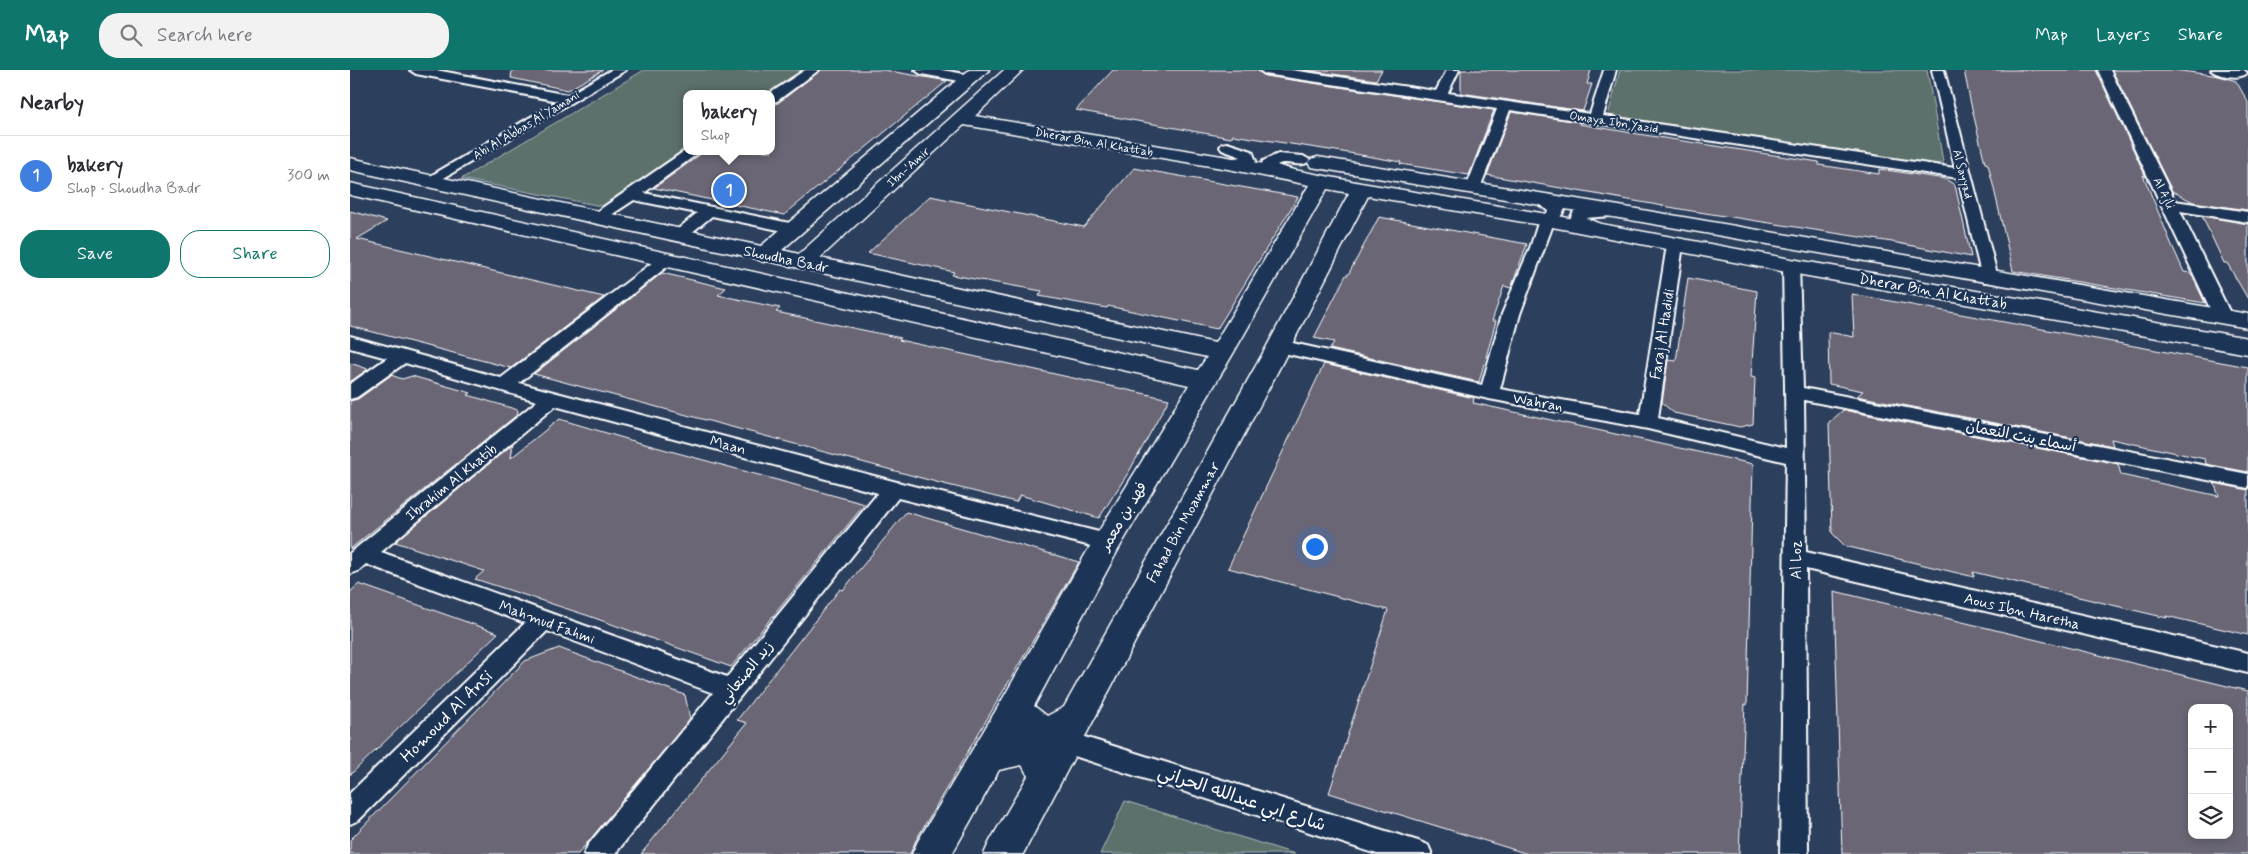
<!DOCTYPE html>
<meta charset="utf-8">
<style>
:root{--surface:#fff;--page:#f2f2f3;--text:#2b2b33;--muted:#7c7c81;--line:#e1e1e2;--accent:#0f766e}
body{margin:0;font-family:Mynerve,"Playpen Sans Arabic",sans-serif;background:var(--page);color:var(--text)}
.controls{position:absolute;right:15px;bottom:15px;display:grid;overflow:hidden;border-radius:10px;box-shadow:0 2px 8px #0003}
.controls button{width:45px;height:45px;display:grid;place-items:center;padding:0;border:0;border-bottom:1px solid var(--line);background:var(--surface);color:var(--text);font:25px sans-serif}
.you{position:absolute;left:964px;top:476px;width:18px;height:18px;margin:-12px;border:4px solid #fff;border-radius:50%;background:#1a73e8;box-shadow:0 0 0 8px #1a73e833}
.badge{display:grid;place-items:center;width:32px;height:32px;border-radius:50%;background:var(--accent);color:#fff;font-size:16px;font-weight:700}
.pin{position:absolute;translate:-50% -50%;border:2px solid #fff;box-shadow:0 1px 5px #0006}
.popup{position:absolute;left:333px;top:20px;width:92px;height:65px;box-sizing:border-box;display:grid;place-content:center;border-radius:10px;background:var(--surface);filter:drop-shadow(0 1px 4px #0005);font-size:16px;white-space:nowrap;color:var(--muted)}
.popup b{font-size:19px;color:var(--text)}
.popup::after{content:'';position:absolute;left:50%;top:100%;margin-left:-10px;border:10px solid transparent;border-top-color:var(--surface)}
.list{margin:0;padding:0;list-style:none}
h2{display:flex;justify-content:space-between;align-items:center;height:65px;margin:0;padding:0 20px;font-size:21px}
h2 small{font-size:16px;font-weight:400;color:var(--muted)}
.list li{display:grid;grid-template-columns:32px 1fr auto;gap:15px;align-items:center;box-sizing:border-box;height:80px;padding:0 20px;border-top:1px solid var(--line)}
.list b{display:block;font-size:19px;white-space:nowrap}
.list p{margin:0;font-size:16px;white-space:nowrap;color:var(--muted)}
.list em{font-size:16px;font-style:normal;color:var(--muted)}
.actions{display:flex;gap:10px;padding:15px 20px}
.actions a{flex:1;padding:11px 0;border:1px solid var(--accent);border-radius:20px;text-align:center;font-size:18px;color:var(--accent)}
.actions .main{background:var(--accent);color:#fff}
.icon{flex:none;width:28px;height:28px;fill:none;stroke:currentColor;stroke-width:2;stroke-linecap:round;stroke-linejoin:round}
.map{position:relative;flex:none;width:1898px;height:784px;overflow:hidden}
header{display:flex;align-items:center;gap:30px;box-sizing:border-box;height:70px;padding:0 25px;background:var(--accent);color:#fff}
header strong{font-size:24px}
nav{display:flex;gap:28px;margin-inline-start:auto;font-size:18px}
.search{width:350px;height:45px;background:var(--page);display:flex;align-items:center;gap:12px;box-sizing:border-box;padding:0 18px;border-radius:20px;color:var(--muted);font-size:19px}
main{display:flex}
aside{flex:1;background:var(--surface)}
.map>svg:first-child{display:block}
</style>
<header>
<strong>Map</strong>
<div class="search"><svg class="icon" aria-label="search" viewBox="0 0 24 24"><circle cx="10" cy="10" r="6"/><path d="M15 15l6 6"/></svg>Search here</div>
<nav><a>Map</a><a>Layers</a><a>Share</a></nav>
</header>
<main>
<aside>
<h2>Nearby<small></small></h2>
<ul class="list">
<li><span class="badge" style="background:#3f7fe0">1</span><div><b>bakery</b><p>Shop · Shoudha Badr</p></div><em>300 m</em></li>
</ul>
<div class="actions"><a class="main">Save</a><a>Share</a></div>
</aside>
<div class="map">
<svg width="1898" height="784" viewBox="0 0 1898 784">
<rect width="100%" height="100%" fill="#2c3f5d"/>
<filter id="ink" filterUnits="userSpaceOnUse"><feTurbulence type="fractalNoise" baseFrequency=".02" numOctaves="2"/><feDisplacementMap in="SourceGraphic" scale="10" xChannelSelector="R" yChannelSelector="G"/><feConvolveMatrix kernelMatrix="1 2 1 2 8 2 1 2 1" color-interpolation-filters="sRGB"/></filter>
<g filter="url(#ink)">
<!-- green -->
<g fill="#5d716c" stroke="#aeb8b6">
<path d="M 294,0 L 461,0 L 422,26 L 422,24 L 336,24 L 336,81 L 256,137 L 111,109 Z"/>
<path d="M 1270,0 L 1577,0 L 1594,97 L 1258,45 Z"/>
<path d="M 775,731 L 945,784 L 750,784 Z"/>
</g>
<!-- building -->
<g fill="#6a6675" stroke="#fff" fill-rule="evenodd">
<path d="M 162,0 L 253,0 L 218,20 L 161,8 Z"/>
<path d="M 471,0 L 534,0 L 597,11 L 434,145 L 304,118 L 355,81 L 422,81 L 422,35 L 428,33 Z"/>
<path d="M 763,0 L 907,0 L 915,6 L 1144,40 L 1119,105 L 1050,94 L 1051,92 L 999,83 L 883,65 L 881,68 L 726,40 Z"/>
<path d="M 954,0 L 1032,0 L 1026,10 Z"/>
<path d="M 1111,0 L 1241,0 L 1237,14 L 1242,14 L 1233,41 L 1111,23 Z"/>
<path d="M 1614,0 L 1746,0 L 1796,107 L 1793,105 L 1821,173 L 1834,202 L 1841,203 L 1855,233 L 1663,201 L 1644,119 L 1638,94 L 1635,93 L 1620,30 Z"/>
<path d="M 1762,0 L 1823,0 L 1870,6 L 1886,11 L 1898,32 L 1898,140 L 1843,132 L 1822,121 Z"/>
<path d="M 1161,42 L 1230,52 L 1229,54 L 1288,64 L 1469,92 L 1469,95 L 1529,104 L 1529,99 L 1595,109 L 1605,115 L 1621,187 L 1542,172 L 1336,140 L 1137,105 Z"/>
<path d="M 784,98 L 948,127 L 867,259 L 758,236 L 757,238 L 689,226 L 692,221 L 602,205 L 604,202 L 518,183 L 580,126 L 734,157 Z"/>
<path d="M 0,141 L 37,151 L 7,169 L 254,227 L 161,298 L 0,256 Z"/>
<path d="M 1852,146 L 1898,154 L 1898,229 L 1877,193 L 1874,193 Z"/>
<path d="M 1029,147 L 1177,174 L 1161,218 L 1154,216 L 1142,251 L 1146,251 L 1129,312 L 980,279 L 984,272 L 964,268 L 996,205 L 998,205 Z"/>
<path d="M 312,203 L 376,218 L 368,225 L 430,238 L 426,242 L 551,268 L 549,270 L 819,329 L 780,400 L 749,448 L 670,425 L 666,432 L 590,413 L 184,304 Z"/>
<path d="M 1338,208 L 1407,221 L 1401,307 L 1405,308 L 1403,354 L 1390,357 L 1324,343 L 1312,333 L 1318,290 L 1326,291 Z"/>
<path d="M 1502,224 L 1898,297 L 1898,402 L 1856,394 L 1855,389 L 1761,369 L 1763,376 L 1507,326 L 1513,321 L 1479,314 L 1478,262 L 1504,267 Z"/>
<path d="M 0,293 L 18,299 L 0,312 Z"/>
<path d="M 974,294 L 1124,328 L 1123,333 L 1403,394 L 1397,635 L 1395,634 L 1389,784 L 1178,784 L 979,723 L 1038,540 L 878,498 Z"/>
<path d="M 41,305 L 52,309 L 62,306 L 121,323 L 118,325 L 168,340 L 167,345 L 0,479 L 0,331 L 8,329 Z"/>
<path d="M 1493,340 L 1768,394 L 1771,405 L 1869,426 L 1864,413 L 1898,420 L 1898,565 L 1816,546 L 1817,548 L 1623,502 L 1624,507 L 1495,476 L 1482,463 L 1479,353 Z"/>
<path d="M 209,349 L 280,370 L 515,434 L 381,597 L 239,546 L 125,509 L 134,501 L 45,472 L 163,374 L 161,388 Z"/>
<path d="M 556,442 L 729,492 L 566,770 L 560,784 L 291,784 L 397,653 L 387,650 L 490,519 L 493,520 Z"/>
<path d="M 9,514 L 148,563 L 0,705 L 0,522 Z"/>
<path d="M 1484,521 L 1898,621 L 1898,784 L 1492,784 ZM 1842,638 L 1879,638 L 1879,765 L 1842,765 Z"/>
<path d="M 209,578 L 335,625 L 340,649 L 228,784 L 0,784 L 0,770 L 175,591 Z"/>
</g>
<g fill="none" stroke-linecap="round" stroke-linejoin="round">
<!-- street casing -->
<g stroke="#fff" stroke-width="4">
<g id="street">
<path d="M 60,0 L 86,0 L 218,25 L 261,0 L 276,0 L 82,115 L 77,114 L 75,111 L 77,108 L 208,31 L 66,4 Z"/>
<path d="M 455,0 L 469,0 L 427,31 L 422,32 L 422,24 L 419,24 Z"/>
<path d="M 565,0 L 592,0 L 626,6 L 627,9 L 621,13 L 571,4 Z"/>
<path d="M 909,0 L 941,0 L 1086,21 L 1097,0 L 1109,0 L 1098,23 L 1240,44 L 1254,0 L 1266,0 L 1253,46 L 1605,98 L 1582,0 L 1594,0 L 1648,208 L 1646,212 L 1634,212 L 1632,208 L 1608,108 L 1160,40 L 1130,118 L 1128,121 L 1118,121 L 1116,118 L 1147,39 L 915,4 Z"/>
<path d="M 1748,0 L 1760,0 L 1825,131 L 1898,142 L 1898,152 L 1830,141 L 1882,247 L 1879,251 L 1873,252 L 1867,251 L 1864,247 Z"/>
<path d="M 1861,0 L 1894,0 L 1897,3 C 1891,10 1867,6 1861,0 Z"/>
<path d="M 877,73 L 902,81 L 906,91 L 904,94 L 878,97 L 873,96 L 871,93 L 873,90 L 891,87 L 872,80 L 870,77 L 872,74 Z"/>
<path d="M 336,80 L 351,81 L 294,123 L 449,155 L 451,158 L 449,161 L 443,163 L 362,146 L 335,168 L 323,168 L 321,165 L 347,143 L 284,130 L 252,151 L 242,151 L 239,148 L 242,145 Z"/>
<path d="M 928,84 L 953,86 L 960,90 C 952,100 937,89 927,95 L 945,101 L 947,104 L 945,107 L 940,108 L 913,100 L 911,97 L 913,91 Z"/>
<path d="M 1190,125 L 1212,136 L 1215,139 L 1209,149 L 1204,152 L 1170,244 L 1150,319 L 1290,344 L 1317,175 L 1319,172 L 1331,172 L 1333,175 L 1308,348 L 1436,378 L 1433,196 L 1435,193 L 1447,193 L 1449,196 L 1453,318 L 1898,404 L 1898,418 L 1454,330 L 1456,482 L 1898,583 L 1898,603 L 1456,499 L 1458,784 L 1430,784 L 1436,392 L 1298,359 L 1139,329 L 929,282 L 923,280 L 920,276 L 923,272 L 929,270 L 1132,315 L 1152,244 L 1180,178 L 1189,150 L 1199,141 L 1182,130 L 1185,127 Z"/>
<path d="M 1269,137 L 1274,139 L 1277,142 L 1274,145 L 1236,148 L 1257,157 L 1259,160 L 1257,163 L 1245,163 L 1222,154 L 1219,151 L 1224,141 Z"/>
<path d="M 317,184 L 323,186 L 325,189 L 323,192 L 169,313 L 543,411 L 757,464 L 765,466 L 768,472 L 765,478 L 757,480 L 548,428 L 265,784 L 234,784 L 238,775 L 363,623 L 197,561 L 9,750 L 0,754 L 0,723 L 175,553 L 16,494 L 8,501 L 0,504 L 0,483 L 187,331 L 55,293 L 7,327 L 0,329 L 0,314 L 37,288 L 0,278 L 0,266 L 151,308 L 311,186 ZM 205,336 L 528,423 L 377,607 L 31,482 Z"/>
<path d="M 715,661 L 1068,771 L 1078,775 L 1082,784 L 1027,784 L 715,683 L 706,680 L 702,672 L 706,664 Z"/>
</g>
</g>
<!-- secondary casing -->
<g stroke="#fff" stroke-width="3">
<g id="secondary">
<path d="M 619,0 L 639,0 L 432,180 L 449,184 L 654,0 L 673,0 L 625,46 L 878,87 L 1011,113 L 1197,144 L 1441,189 L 1898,268 L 1898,284 L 1441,203 L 1197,156 L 1018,126 L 941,276 L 673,784 L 634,784 L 640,771 L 678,706 L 672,695 L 649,700 L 602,784 L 562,784 L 568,771 L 652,630 L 747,464 L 839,315 L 0,125 L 0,113 L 848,300 L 857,287 L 417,191 L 413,192 L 404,188 L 0,100 L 0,88 L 411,176 ZM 614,55 L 878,99 L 959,115 L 865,273 L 470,188 ZM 977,119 L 999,123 L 917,276 L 714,637 L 697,646 L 684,636 L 768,480 L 884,282 Z"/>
<path d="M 968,87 L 1269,136 L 1898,244 L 1898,258 L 1269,148 L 961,97 L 958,93 L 961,89 Z"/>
</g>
</g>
<!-- street -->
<use href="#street" fill="#1d3557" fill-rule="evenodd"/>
<!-- secondary -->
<use href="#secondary" fill="#1d3557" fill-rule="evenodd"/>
</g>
</g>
<g text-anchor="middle" stroke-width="4.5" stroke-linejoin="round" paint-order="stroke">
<!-- far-street labels -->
<g font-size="12" fill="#fff" stroke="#1d3557">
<text transform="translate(1264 52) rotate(9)" y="4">Omaya Ibn Yazid</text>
<text transform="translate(176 55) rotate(-31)" y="4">Abi Al Abbas Al Yamani</text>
<text transform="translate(744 72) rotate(10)" y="4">Dherar Bin Al Khattab</text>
<text transform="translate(558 97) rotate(-42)" y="4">Ibn-'Amir</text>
<text transform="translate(1613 104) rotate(76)" y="4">Al Sayyad</text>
<text transform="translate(1814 123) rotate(64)" y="4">Al Ajli</text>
</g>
<!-- street labels -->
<g font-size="15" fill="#fff" stroke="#1d3557">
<text transform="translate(436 189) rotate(12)" y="5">Shoudha Badr</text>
<text transform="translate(1583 221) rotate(10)" y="5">Dherar Bin Al Khattab</text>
<text transform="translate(1312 264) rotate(-81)" y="5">Faraj Al Hadidi</text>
<text transform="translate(1188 332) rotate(10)" y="5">Wahran</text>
<text transform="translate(1671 366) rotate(11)" y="5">أسماء بنت النعمان</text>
<text transform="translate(378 375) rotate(15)" y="5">Maan</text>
<text transform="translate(101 412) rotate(-39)" y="5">Ibrahim Al Khatib</text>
<text transform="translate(773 446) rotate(-59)" y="5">فهد بن معمر</text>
<text transform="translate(833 452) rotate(-61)" y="5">Fahad Bin Moammar</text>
<text transform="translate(1446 490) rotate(-90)" y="5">Al Loz</text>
<text transform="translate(1672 541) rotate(13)" y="5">Aous Ibn Haretha</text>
<text transform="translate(197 552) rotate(20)" y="5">Mahmud Fahmi</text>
<text transform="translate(396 602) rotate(-51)" y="5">زيد الصنعاني</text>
</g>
<!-- near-street labels -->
<g font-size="18" fill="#fff" stroke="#1d3557">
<text transform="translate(96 646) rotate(-45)" y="6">Homoud Al Ansi</text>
<text transform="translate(892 728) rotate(18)" y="6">شارع ابي عبدالله الحراني</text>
</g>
</g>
</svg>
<div class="controls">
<button>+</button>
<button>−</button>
<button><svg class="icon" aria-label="layers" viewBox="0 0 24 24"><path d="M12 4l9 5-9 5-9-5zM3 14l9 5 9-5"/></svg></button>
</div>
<div class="you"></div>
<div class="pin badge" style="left:379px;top:120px;background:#3f7fe0">1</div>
<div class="popup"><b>bakery</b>Shop</div>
</div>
</main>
